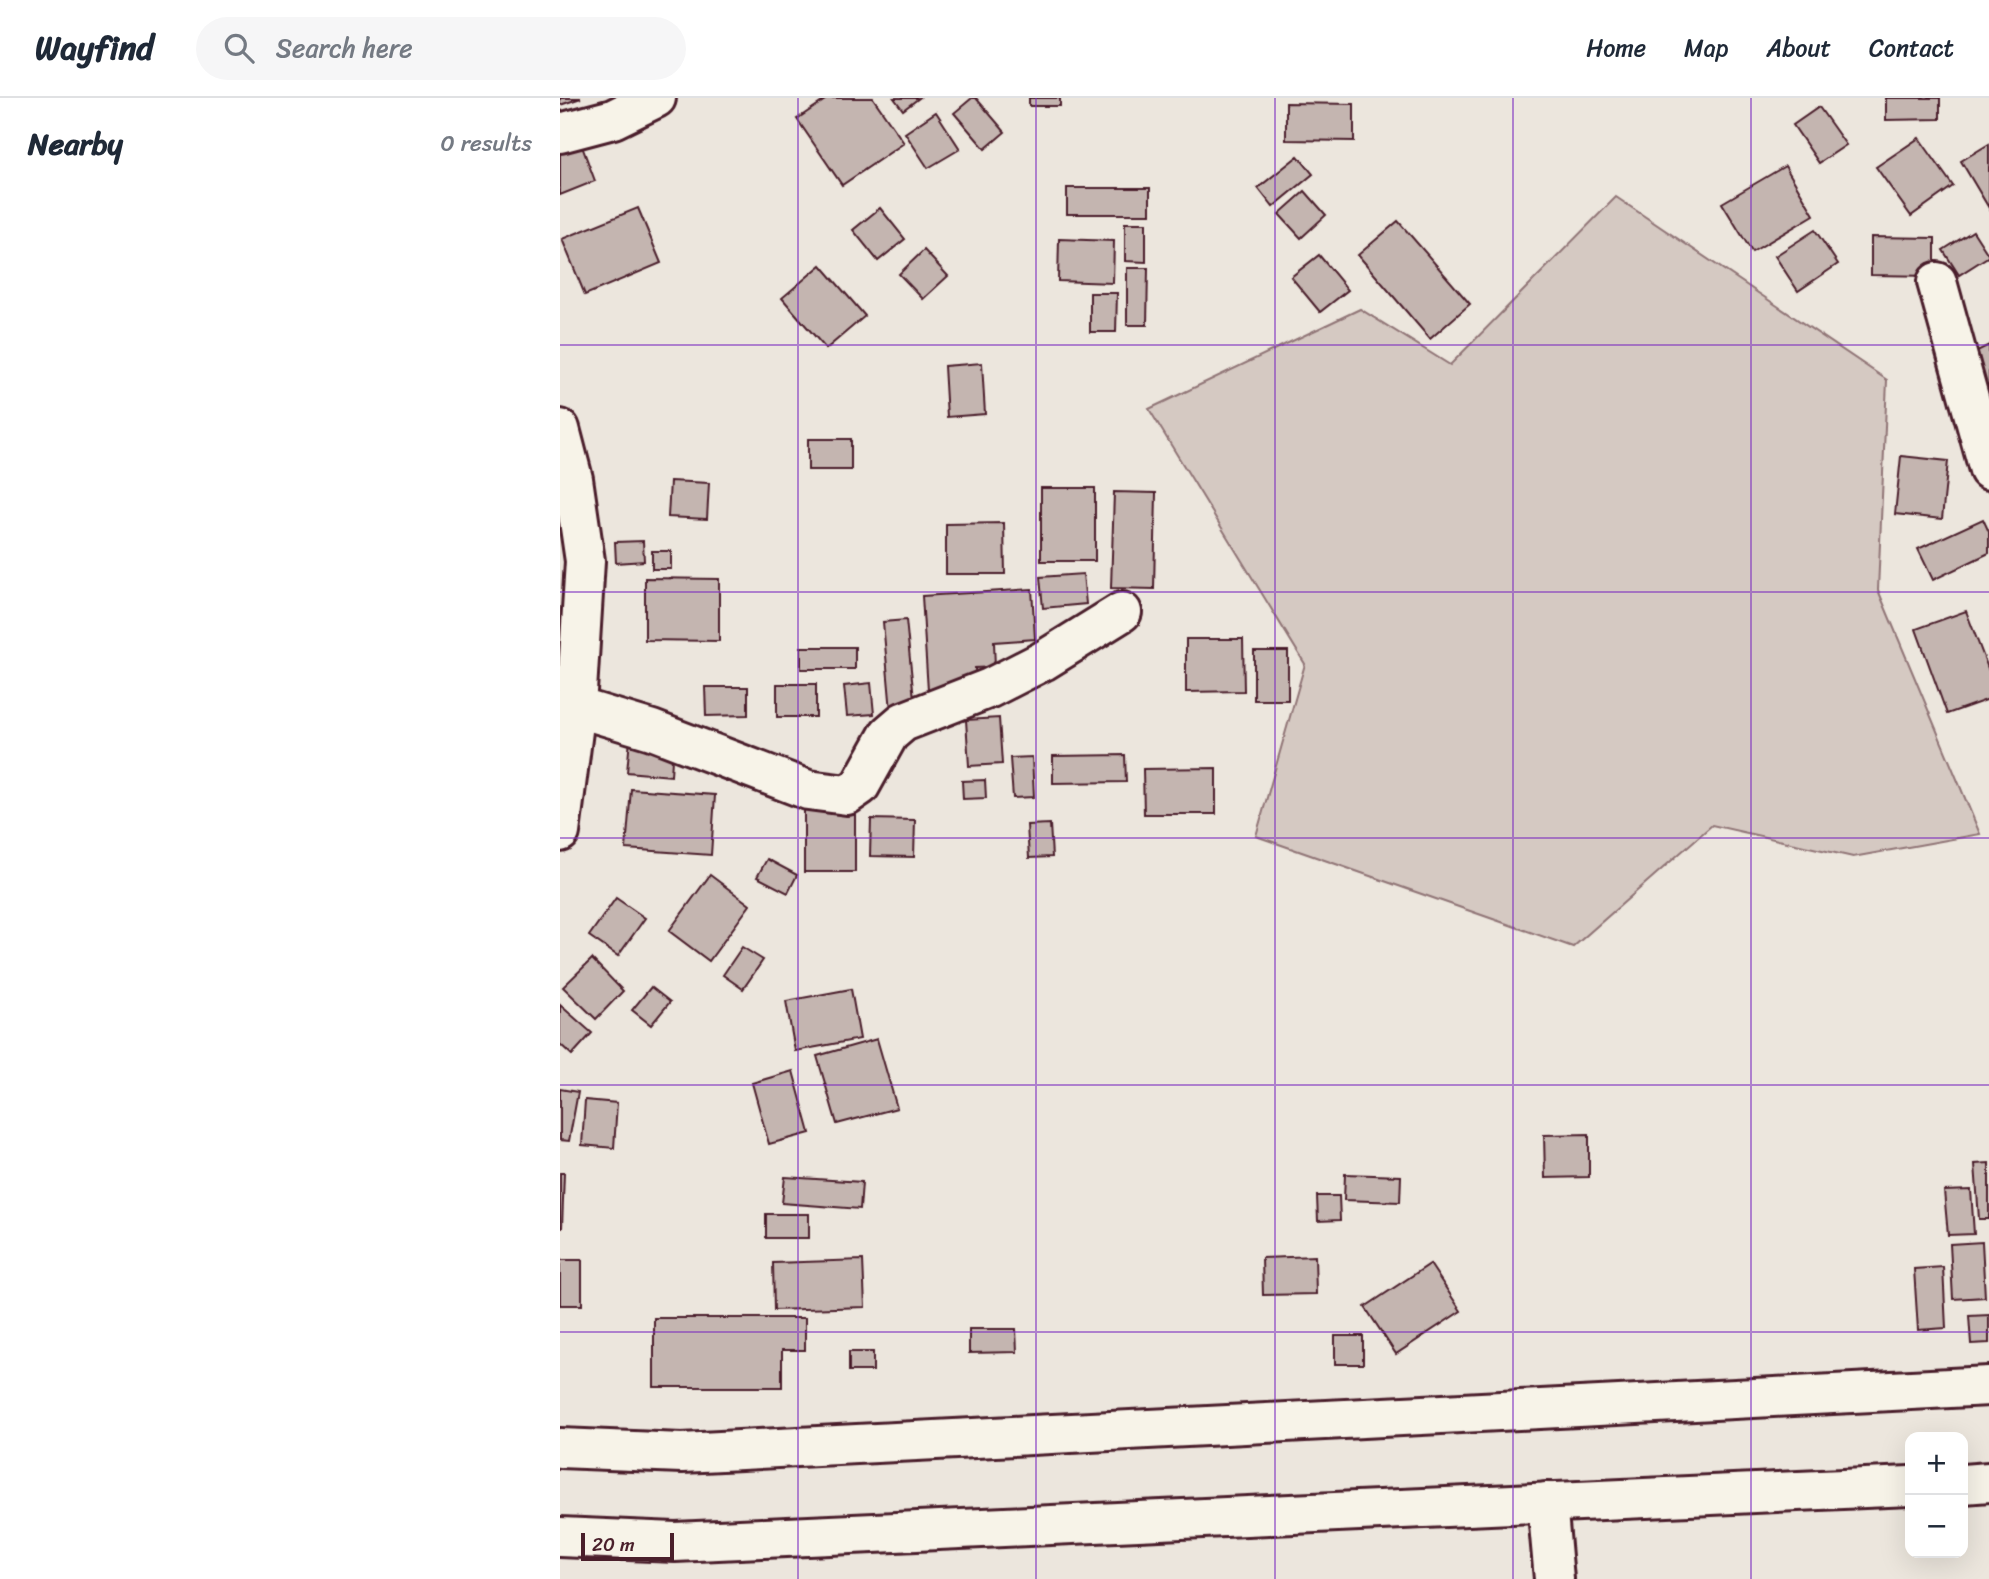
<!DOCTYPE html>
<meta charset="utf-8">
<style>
:root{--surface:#fff;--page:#f6f6f7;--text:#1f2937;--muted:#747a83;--line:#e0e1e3}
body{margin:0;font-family:Sriracha,sans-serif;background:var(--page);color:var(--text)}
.controls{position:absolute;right:21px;bottom:21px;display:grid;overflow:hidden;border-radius:14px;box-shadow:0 7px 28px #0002}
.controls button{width:63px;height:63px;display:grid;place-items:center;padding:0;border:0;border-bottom:2px solid var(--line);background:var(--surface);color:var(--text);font:35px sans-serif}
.scale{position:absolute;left:21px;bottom:18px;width:93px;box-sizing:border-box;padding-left:7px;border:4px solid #4a1f2b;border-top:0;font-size:19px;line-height:24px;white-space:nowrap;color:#4a1f2b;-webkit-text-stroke:5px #f7f3e8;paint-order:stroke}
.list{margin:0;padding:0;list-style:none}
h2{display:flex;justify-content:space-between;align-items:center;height:91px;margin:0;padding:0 28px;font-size:30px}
h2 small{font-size:23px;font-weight:400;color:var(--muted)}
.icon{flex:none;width:38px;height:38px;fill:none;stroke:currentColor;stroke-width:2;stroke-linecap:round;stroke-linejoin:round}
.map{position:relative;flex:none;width:1429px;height:1481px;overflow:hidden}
header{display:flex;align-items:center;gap:42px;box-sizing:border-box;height:98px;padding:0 35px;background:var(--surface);border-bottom:2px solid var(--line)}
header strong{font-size:33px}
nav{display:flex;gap:38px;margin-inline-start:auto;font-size:24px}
.search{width:490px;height:63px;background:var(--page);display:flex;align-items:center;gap:18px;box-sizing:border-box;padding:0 24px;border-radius:38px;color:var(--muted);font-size:26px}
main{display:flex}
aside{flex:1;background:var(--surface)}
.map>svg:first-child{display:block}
</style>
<header>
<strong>Wayfind</strong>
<div class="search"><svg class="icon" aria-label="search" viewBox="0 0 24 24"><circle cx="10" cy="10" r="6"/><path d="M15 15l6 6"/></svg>Search here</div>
<nav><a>Home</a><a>Map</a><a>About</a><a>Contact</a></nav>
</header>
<main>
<aside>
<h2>Nearby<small>0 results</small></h2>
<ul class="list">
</ul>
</aside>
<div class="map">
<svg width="1429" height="1481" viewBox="0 0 1429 1481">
<rect width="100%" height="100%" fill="#ece6dd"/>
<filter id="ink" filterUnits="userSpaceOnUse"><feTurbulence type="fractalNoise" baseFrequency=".0143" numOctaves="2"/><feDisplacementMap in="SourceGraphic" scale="14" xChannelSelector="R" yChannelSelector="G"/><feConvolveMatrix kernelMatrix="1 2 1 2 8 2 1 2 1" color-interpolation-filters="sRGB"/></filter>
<g filter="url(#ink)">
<!-- green -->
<path fill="#d5c9c2" stroke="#907476" stroke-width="2" d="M 1056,99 L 1327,282 L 1318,492 L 1420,736 L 1293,759 L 1152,727 L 1013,849 L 696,738 L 745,566 L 589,311 L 800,211 L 890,267 Z"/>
<!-- building -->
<g fill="#c4b5b0" stroke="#4a1f2b" stroke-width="2">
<path d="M 0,0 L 21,0 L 0,7 Z"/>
<path d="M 268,0 L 313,0 L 344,45 L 282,87 L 237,21 Z"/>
<path d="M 334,0 L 359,0 L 343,12 Z"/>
<path d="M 412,0 L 416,0 L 445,34 L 425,51 L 394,15 Z"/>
<rect x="469" y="0" width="31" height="8"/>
<path d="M 1326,0 L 1380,0 L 1380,21 L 1326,22 Z"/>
<path d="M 726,5 L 794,6 L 794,43 L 726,42 Z"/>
<path d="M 1259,9 L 1286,47 L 1259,65 L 1233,27 Z"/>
<path d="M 376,14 L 400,51 L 368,70 L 345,35 Z"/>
<path d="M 1359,40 L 1393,88 L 1351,118 L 1316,69 Z"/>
<path d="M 20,43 L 35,83 L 0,97 L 0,51 Z"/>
<path d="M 1429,46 L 1429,110 L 1401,63 Z"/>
<path d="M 738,58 L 753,76 L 713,109 L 698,90 Z"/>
<path d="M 1225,68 L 1254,117 L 1192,154 L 1162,105 Z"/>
<rect x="507" y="90" width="83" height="26"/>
<path d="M 745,93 L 766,117 L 741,140 L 719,116 Z"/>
<path d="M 78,110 L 101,165 L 25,197 L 2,141 Z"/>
<path d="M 320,110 L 345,141 L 318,163 L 293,132 Z"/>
<path d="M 838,123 L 910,206 L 870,241 L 798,157 Z"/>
<path d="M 565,125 L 586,125 L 586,164 L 565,163 Z"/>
<path d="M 1255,132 L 1278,166 L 1238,193 L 1215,158 Z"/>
<path d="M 1413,133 L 1429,158 L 1399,177 L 1383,152 Z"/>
<path d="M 1311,139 L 1375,140 L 1375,178 L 1311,177 Z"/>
<path d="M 499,141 L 554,143 L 553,185 L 498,183 Z"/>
<path d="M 364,152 L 388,178 L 363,201 L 339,176 Z"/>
<path d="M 759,157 L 788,192 L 760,214 L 731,179 Z"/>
<path d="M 261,167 L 305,218 L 266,251 L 222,200 Z"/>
<path d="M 567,170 L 588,170 L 587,227 L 567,227 Z"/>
<path d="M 530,195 L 557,195 L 556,234 L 530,234 Z"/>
<path d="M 1429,247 L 1429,293 L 1409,257 Z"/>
<path d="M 422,265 L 425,316 L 387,319 L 384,268 Z"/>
<rect x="248" y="341" width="43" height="31"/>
<path d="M 1341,358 L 1388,363 L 1382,421 L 1335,416 Z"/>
<path d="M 110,383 L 149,385 L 147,421 L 108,419 Z"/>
<rect x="481" y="390" width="54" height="73"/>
<path d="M 554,394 L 596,395 L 594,491 L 551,490 Z"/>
<path d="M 1423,421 L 1429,434 L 1429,455 L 1373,482 L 1358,451 Z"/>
<path d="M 444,425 L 445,476 L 386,476 L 386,426 Z"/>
<path d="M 83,443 L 84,463 L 56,465 L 55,444 Z"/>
<rect x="92" y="453" width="19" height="18"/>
<path d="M 523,476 L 526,506 L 483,510 L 480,479 Z"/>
<path d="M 85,480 L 159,481 L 159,543 L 85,542 Z"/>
<path d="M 472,491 L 475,541 L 434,544 L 435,569 L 415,570 L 416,590 L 368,593 L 362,498 Z"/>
<path d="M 1406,513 L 1429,573 L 1429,601 L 1387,616 L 1356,531 Z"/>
<path d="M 346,522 L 355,611 L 331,613 L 323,524 Z"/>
<path d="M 626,541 L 683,541 L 684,593 L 626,594 Z"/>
<rect x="241" y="549" width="54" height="22"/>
<rect x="694" y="553" width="34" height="49"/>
<path d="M 311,585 L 314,616 L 287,618 L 284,588 Z"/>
<rect x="217" y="586" width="39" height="33"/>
<path d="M 145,589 L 188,589 L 188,617 L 146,618 Z"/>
<path d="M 439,620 L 442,666 L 409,668 L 406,622 Z"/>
<path d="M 70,641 L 113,644 L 111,678 L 67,674 Z"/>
<path d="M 565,657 L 566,684 L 493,685 L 493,658 Z"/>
<path d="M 472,659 L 474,699 L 453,700 L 450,660 Z"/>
<path d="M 656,670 L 656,716 L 584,716 L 583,671 Z"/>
<path d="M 425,682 L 426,700 L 403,701 L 402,683 Z"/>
<path d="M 71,691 L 155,697 L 151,757 L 66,751 Z"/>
<rect x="244" y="712" width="51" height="62"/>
<path d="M 311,721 L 355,722 L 354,759 L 310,758 Z"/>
<path d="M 490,726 L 492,759 L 469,760 L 467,727 Z"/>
<path d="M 207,761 L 237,777 L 228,795 L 197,779 Z"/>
<path d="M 150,777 L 190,807 L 149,863 L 109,833 Z"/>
<path d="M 56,800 L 85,820 L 58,858 L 29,838 Z"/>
<path d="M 182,849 L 203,862 L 183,891 L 163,877 Z"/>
<path d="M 32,861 L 63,893 L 36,921 L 3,889 Z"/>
<path d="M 91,889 L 110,904 L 91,927 L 72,912 Z"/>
<path d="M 291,891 L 300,941 L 235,953 L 226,903 Z"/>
<path d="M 0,907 L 32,935 L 12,957 L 0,946 Z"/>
<path d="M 317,941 L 337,1010 L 277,1026 L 257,958 Z"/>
<path d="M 233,973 L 250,1035 L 209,1046 L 192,985 Z"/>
<path d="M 0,991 L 18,994 L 9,1043 L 0,1042 Z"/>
<path d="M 25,1002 L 57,1005 L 54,1050 L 22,1047 Z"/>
<path d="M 1029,1036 L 1029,1079 L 985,1080 L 984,1037 Z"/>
<path d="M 1429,1065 L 1429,1121 L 1419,1121 L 1415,1066 Z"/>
<path d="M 0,1075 L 4,1075 L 2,1130 L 0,1130 Z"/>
<path d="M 785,1076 L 841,1078 L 840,1104 L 784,1102 Z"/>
<path d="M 225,1079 L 302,1084 L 300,1111 L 222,1105 Z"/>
<path d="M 1411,1092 L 1414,1136 L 1388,1137 L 1384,1093 Z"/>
<path d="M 757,1098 L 779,1098 L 780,1122 L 758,1123 Z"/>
<rect x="206" y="1116" width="43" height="24"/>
<path d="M 1422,1144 L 1425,1199 L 1393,1201 L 1390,1146 Z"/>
<path d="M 755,1158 L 756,1196 L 703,1197 L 702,1160 Z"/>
<rect x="0" y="1162" width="22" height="45"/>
<path d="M 303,1162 L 305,1209 L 214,1212 L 213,1165 Z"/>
<path d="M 870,1166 L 901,1213 L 836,1256 L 805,1209 Z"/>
<path d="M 1383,1169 L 1386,1230 L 1358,1232 L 1354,1171 Z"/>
<path d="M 1429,1217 L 1429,1245 L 1411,1246 L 1409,1218 Z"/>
<path d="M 94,1220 L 245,1220 L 245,1252 L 222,1252 L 222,1289 L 94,1289 Z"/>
<path d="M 409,1231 L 456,1231 L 457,1254 L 409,1255 Z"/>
<rect x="775" y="1238" width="28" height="28"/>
<rect x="289" y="1254" width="24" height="19"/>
</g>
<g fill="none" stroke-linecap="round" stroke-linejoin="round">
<!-- minor casing -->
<g stroke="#4a1f2b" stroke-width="44">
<g id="minor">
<path d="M 0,35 L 53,21 L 96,0"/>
<path d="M 1377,184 L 1429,372"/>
<path d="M 0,331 L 13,381 L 25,463 L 16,609 L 0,734"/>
<path d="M 16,609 L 92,632 L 248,692 L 287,697 L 300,688 L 329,636 L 343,624 L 430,590 L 483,563 L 562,514"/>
<path d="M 987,1404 L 994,1481"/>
</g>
</g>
<!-- highway casing -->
<g stroke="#4a1f2b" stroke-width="44">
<g id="highway">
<path d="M 0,1350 L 122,1355 L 1429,1288"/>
<path d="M 1403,1386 L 1429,1384"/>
<path d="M 0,1439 L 115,1444 L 1350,1388"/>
</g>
</g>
<!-- minor -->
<use href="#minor" stroke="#f7f3e8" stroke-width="38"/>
<!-- highway -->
<use href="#highway" stroke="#f7f3e8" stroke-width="38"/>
</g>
</g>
<!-- grid -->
<path fill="none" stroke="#7b2cbf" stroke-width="2" stroke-opacity="0.55" d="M 238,0 L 238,1481M 476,0 L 476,1481M 715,0 L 715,1481M 953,0 L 953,1481M 1191,0 L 1191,1481M 0,247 L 1429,247M 0,494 L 1429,494M 0,740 L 1429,740M 0,987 L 1429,987M 0,1234 L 1429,1234"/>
</svg>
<div class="controls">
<button>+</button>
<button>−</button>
</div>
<div class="scale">20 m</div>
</div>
</main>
